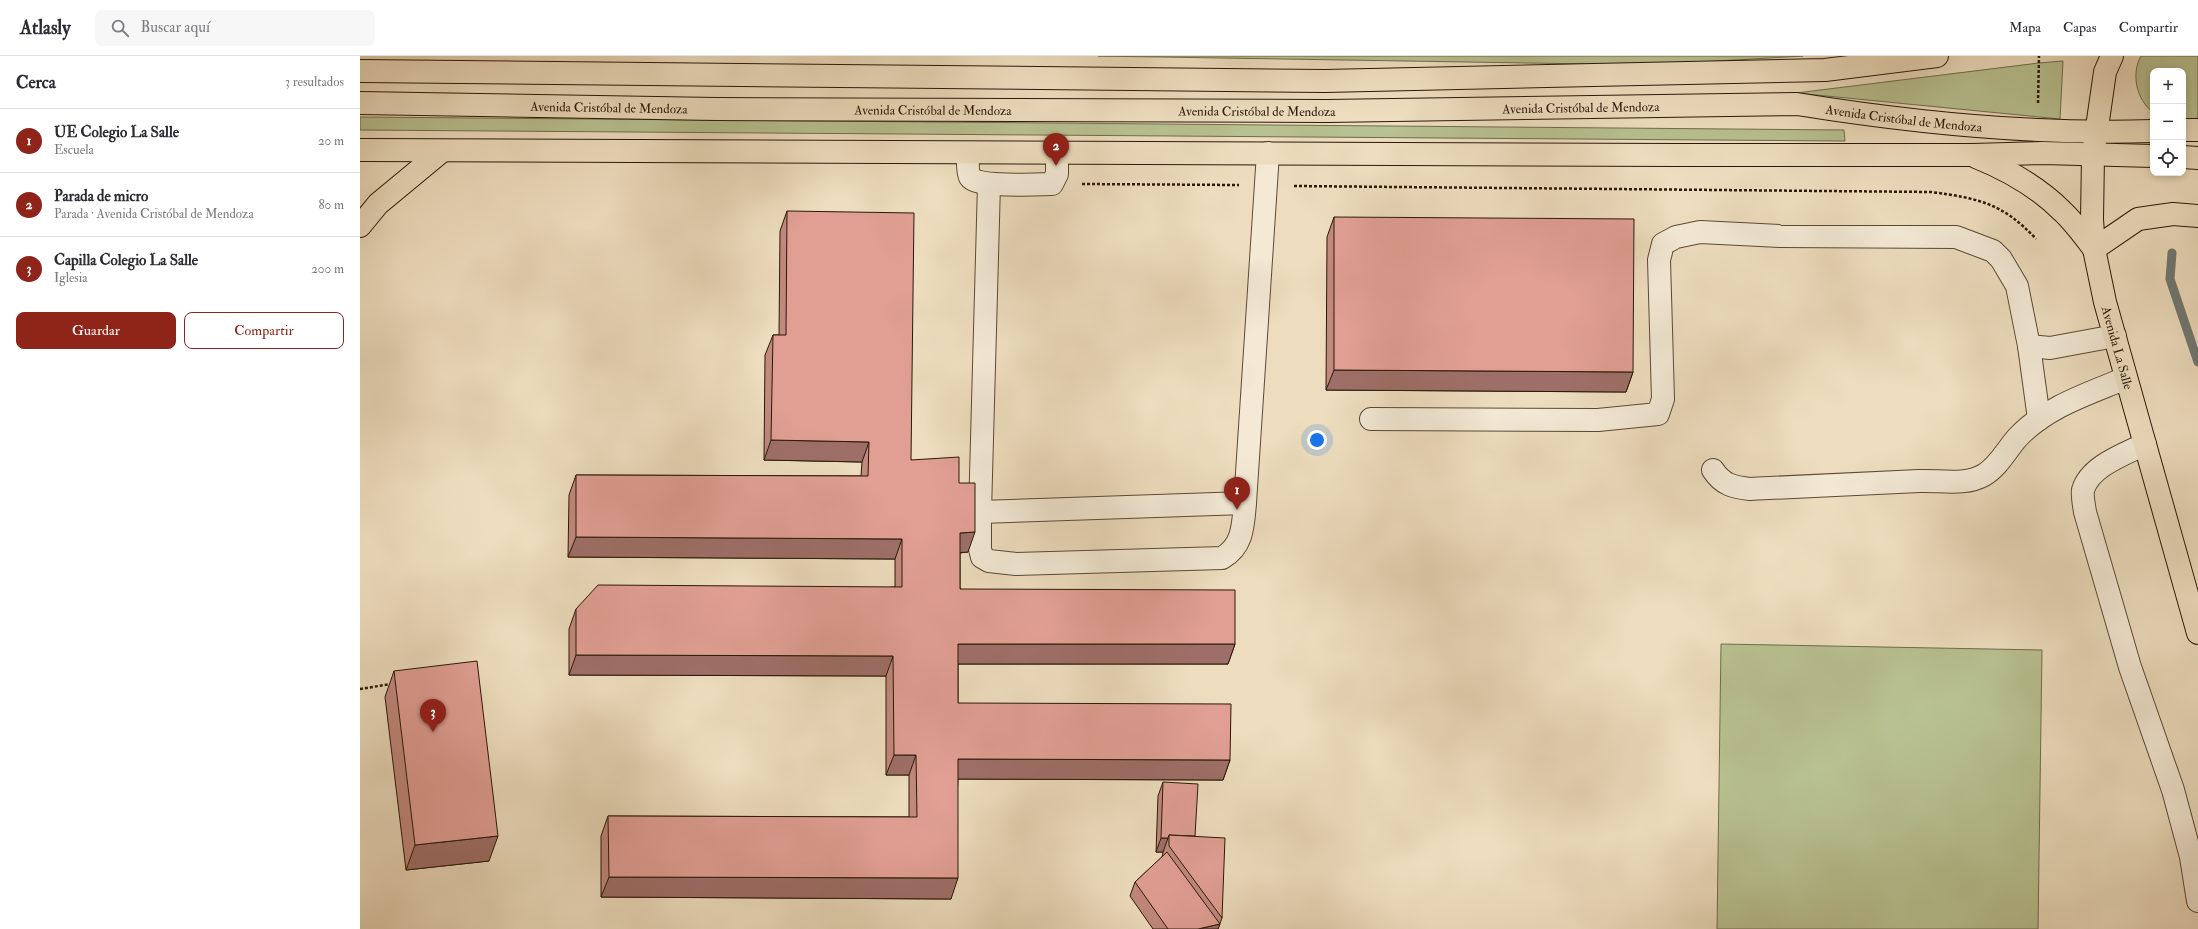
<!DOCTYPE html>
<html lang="es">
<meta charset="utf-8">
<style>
:root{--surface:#fff;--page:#f7f7f7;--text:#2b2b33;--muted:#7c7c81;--line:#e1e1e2;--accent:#8f2418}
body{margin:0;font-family:"IM FELL Double Pica",serif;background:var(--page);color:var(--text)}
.controls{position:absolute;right:12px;top:12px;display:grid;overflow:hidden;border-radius:8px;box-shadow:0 2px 6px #0003}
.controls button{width:36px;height:36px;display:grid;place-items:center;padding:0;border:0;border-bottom:1px solid var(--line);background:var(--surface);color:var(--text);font:20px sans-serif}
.you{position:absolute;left:957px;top:384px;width:14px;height:14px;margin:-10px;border:3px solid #fff;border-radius:50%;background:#1a73e8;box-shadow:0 0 0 6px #1a73e833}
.badge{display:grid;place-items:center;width:26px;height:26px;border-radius:50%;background:var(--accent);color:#fff;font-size:13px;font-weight:700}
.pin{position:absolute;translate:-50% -33px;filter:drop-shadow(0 1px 2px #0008)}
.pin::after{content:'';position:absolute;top:21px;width:14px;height:12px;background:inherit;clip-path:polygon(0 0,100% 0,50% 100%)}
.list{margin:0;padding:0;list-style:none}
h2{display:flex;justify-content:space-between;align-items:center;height:52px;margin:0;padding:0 16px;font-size:17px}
h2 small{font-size:13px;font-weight:400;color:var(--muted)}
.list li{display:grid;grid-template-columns:26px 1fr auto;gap:12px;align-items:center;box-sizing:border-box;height:64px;padding:0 16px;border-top:1px solid var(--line)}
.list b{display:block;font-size:15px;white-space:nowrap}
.list p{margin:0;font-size:13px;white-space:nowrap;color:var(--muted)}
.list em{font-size:13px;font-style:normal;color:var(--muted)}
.actions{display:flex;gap:8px;padding:12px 16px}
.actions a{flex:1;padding:9px 0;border:1px solid var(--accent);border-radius:8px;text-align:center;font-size:14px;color:var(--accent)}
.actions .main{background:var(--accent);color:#fff}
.icon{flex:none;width:22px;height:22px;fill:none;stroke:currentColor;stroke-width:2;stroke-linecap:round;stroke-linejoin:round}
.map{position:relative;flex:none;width:1838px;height:873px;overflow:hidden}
header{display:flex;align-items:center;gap:24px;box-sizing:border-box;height:56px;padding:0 20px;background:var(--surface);border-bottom:1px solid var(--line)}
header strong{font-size:19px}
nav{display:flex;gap:22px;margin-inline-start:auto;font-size:14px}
.search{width:280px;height:36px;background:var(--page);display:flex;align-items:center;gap:10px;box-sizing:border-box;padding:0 14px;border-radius:8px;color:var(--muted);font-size:15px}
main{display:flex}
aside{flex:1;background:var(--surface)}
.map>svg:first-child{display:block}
</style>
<header>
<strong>Atlasly</strong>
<div class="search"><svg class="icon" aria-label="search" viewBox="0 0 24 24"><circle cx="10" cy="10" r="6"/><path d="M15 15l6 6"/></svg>Buscar aquí</div>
<nav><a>Mapa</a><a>Capas</a><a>Compartir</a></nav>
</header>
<main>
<aside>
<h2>Cerca<small>3 resultados</small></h2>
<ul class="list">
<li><span class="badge">1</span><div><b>UE Colegio La Salle</b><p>Escuela</p></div><em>20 m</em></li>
<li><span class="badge">2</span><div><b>Parada de micro</b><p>Parada · Avenida Cristóbal de Mendoza</p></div><em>80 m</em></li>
<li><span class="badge">3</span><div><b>Capilla Colegio La Salle</b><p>Iglesia</p></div><em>200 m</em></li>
</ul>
<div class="actions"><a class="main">Guardar</a><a>Compartir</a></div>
</aside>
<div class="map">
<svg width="1838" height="873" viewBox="0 0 1838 873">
<rect width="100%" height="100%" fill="#edddbe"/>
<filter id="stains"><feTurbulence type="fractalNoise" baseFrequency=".005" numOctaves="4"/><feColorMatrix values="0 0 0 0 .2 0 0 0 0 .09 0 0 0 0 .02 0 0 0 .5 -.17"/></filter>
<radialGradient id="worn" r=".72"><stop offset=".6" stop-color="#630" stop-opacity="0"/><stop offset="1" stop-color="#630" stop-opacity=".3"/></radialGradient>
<!-- green -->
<g fill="#b8c191" stroke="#716c4d">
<path d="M 738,0 L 1443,0 L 1291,9 Z"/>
<path d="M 1781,0 L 1838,0 L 1838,64 L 1823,67 L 1823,15 L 1793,15 L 1793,56 C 1776,44 1771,17 1781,0 Z"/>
<path d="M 1703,5 L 1700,63 L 1436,37 L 1679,7 Z"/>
<path d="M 0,61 L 1484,74 L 1485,85 L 0,74 Z"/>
<path d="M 1361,588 L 1682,594 L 1678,873 L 1357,873 Z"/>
</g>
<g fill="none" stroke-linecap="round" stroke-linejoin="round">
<!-- stream -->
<path stroke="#6f7974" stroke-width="9" d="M 1812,197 L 1810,223 L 1838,306"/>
<!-- minor casing -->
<g stroke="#5b4936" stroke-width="24">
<g id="minor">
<path d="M 608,97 C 608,103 607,116 610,121 C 617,132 678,128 692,128 L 697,118 L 697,97"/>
<path d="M 629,128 L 620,456 L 885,447 L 908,97"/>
<path d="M 1669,290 L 1690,292 L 1755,280"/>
<path d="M 1011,363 L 1238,364 L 1298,358 L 1303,343 L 1299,204 L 1303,188 L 1316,181 L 1340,176 L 1420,180 L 1596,181 L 1633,195 L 1641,203 L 1657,230 L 1669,290 L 1679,363"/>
<path d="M 1785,388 C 1765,398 1730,410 1723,434 C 1722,440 1724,449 1725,456 L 1770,611 L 1813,734 L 1831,801 L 1838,845"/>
<path d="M 1353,414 C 1363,429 1373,431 1390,433 C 1446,430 1502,428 1559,425 C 1580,424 1605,430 1624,419 C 1639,410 1647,393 1658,381 C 1688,350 1728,338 1766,322"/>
<path d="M 620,456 L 620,493 L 622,501 L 629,505 L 656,508 L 862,502 C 883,490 883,470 885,447"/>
</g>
</g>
<!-- major casing -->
<g stroke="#2a1809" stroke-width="24">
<g id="major">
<path id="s1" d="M 1752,0 L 1745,16 L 1733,99 L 1732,163 L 1734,193 L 1745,246 L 1838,577"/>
<path d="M 0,15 L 965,25 L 1465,14 L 1577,0"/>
<path id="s2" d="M 0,47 L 356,53 L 967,55 L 1437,48 C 1555,67 1674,79 1793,75"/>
<path d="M 1823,74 L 1838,74"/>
<path d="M 0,94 L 1319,99 L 1612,99 L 1683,97 L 1793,100"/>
<path d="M 1616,101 C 1648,114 1678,131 1702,155 C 1714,166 1724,180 1734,193"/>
<path d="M 1823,101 L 1838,102"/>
<path d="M 0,170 L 18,148 L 82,95"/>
<path d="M 1734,193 L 1778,163 L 1813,158 L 1838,160"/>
</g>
</g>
<!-- path -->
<g stroke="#2a1809" stroke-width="2.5" stroke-dasharray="3 2" stroke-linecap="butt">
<path d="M 1678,47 L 1679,0"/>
<path d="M 722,128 L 879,129"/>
<path d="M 934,130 L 1571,136 C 1617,142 1643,147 1676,183"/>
<path d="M 0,633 L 31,628"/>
</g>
<!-- minor -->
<use href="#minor" stroke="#f3e9d5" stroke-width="22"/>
<!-- major -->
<use href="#major" stroke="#edddbe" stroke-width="22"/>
</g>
<!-- wall -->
<g fill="#c2897f" stroke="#2a1809">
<path d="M 427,155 L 551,404 L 599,427 L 608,496 L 600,497 L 600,533 L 875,588 L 868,608 L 598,608 L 598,647 L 870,704 L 863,724 L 598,723 L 591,843 L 241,841 L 241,780 L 248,760 L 549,761 L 549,719 L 526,719 L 526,620 L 209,619 L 209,573 L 216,553 L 535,531 L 535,503 L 208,501 L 209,439 L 216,419 L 501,420 L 502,406 L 404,404 L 405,299 L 413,279 L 419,279 L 420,175 Z"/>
<path d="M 974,161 L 1273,316 L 1266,336 L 966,334 L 967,181 Z"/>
<path d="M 34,615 L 129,805 L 46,814 L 25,641 Z"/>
<path d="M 803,726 L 835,780 L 862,862 L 858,873 L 793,873 L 770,840 L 775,826 L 802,801 L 803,796 L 796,796 L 798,740 Z"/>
</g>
<!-- shaded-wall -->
<g fill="#9e6f68" stroke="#2a1809">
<path d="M 974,314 L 1273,316 L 1266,336 L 966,334 Z"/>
<path d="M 411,384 L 509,386 L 502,406 L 404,404 Z"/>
<path d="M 615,476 L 608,496 L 593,497 L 600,477 Z"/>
<path d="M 216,481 L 542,483 L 535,503 L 208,501 Z"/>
<path d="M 598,588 L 875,588 L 868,608 L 590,608 Z"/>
<path d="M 216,599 L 533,600 L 526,620 L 209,619 Z"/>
<path d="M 534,699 L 556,699 L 549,719 L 526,719 Z"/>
<path d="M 598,703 L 870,704 L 863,724 L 591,723 Z"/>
<path d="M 138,780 L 129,805 L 46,814 L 55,789 Z"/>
<path d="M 801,782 L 808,782 L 803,796 L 796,796 Z"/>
<path d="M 249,821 L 598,822 L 591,843 L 241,841 Z"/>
<path d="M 860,868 L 858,873 L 838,873 Z"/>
</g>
<!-- building -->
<g fill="#e19f94" stroke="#2a1809">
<path d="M 427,155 L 554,157 L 551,404 L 599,401 L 599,427 L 615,427 L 615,476 L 600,477 L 600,533 L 875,534 L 875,588 L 598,588 L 598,647 L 871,648 L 870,704 L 598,703 L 598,822 L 249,821 L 248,760 L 557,761 L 556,699 L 534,699 L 533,600 L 216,599 L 216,553 L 238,529 L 542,531 L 542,483 L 216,481 L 216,419 L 508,420 L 509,386 L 411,384 L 413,279 L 426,279 Z"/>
<path d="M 974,161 L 1274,163 L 1273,316 L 974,314 Z"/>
<path d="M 117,605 L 138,780 L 55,789 L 34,615 Z"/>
<path d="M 803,726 L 838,728 L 835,780 L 809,779 L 808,782 L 801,782 Z"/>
<path d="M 809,779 L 865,782 L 862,862 L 809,790 Z"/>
<path d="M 807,796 L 860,868 L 838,873 L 808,873 L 775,826 Z"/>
</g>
<g text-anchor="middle" stroke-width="3.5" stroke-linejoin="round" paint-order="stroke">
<!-- street labels -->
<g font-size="13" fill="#2a1809" stroke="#f3e9d5">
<text dy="5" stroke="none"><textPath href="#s2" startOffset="249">Avenida Cristóbal de Mendoza</textPath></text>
<text dy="5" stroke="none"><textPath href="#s2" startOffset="1221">Avenida Cristóbal de Mendoza</textPath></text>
<text dy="5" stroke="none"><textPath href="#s2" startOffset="573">Avenida Cristóbal de Mendoza</textPath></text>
<text dy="5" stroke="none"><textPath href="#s2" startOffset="897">Avenida Cristóbal de Mendoza</textPath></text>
<text dy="5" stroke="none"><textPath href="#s2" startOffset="1545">Avenida Cristóbal de Mendoza</textPath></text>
<text dy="5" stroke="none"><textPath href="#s1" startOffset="297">Avenida La Salle</textPath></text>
</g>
</g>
<rect width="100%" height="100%" filter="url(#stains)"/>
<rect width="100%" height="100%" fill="url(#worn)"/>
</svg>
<div class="controls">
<button>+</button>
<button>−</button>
<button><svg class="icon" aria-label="locate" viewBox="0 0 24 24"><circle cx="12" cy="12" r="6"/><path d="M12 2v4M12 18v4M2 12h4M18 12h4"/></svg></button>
</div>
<div class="you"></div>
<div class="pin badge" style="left:877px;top:454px">1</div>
<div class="pin badge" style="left:696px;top:110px">2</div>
<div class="pin badge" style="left:73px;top:676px">3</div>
</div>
</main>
